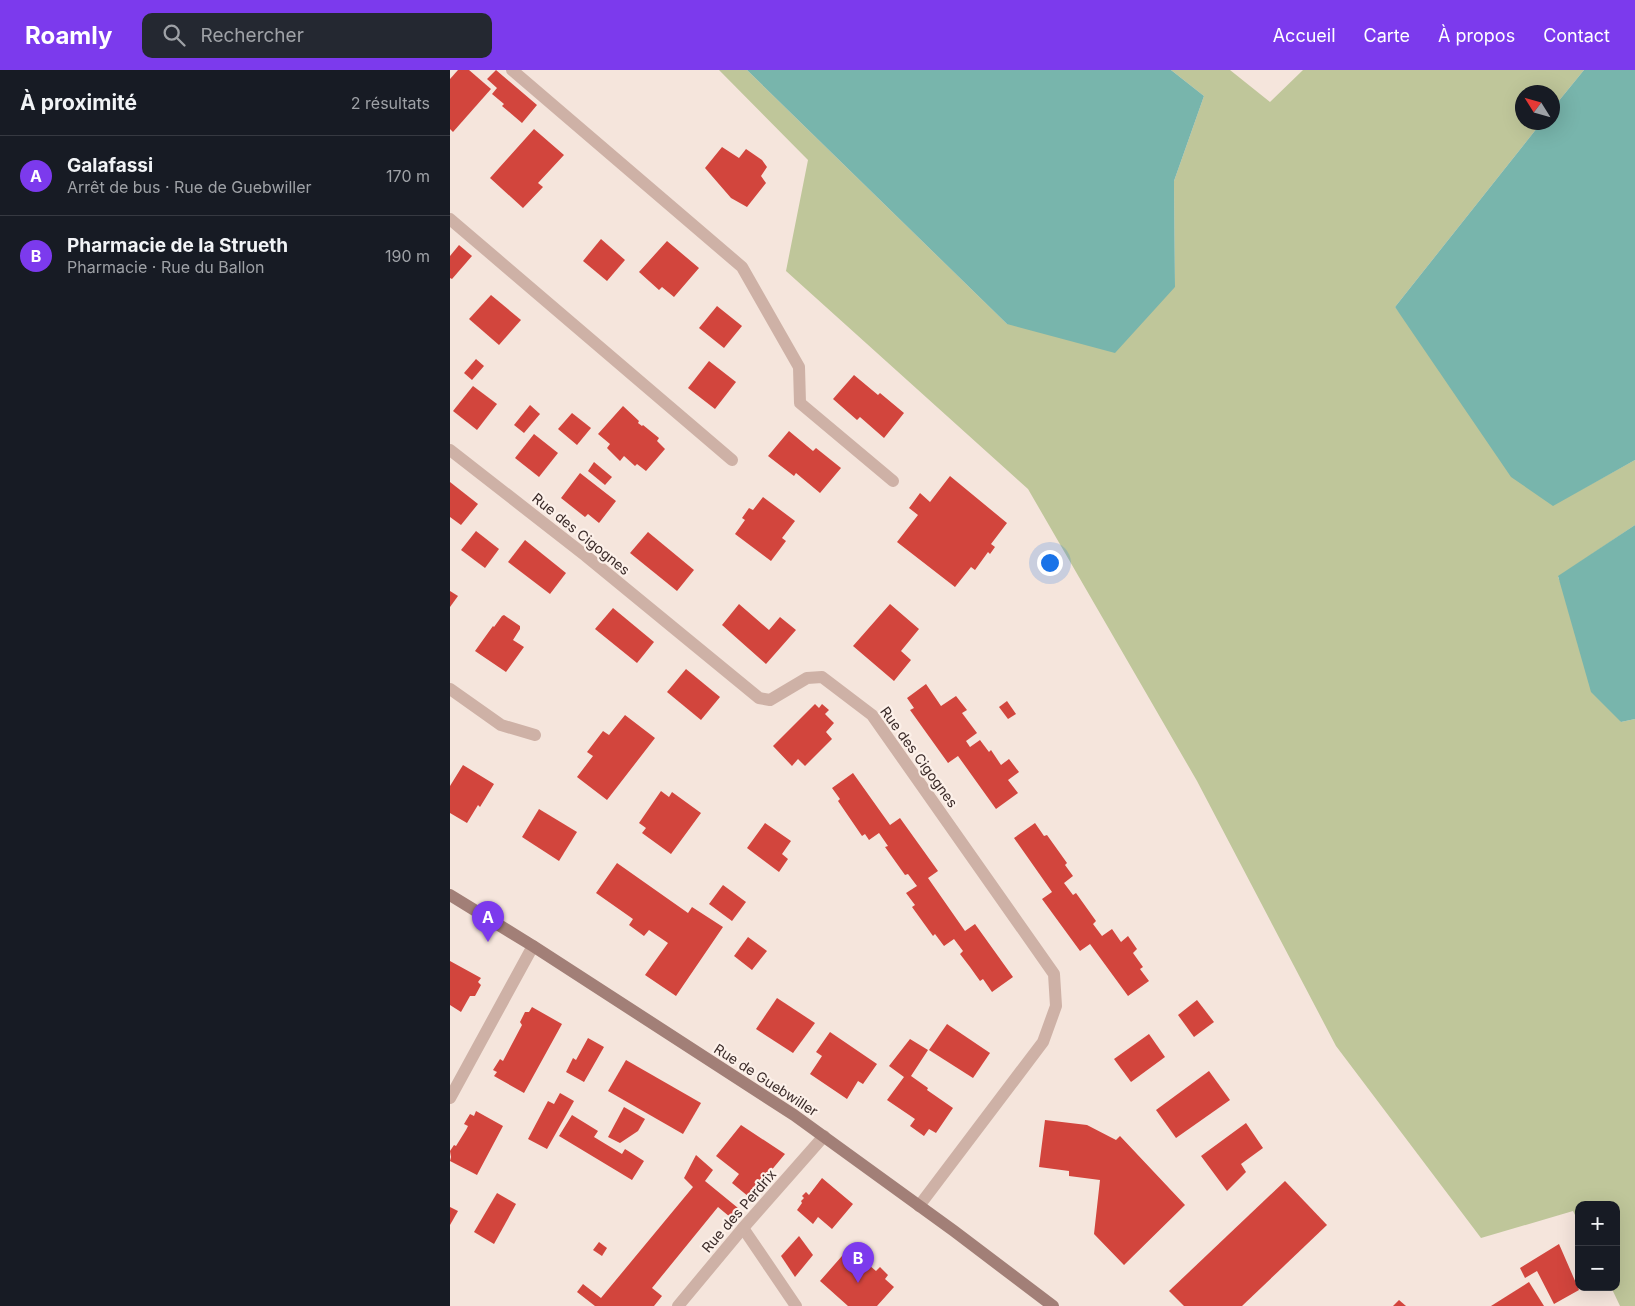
<!DOCTYPE html>
<html lang="fr">
<meta charset="utf-8">
<style>
:root{--surface:#171b24;--page:#242831;--text:#f1f3f6;--muted:#9ea1a6;--line:#363941;--accent:#7c3aed}
body{margin:0;font-family:Inter,sans-serif;background:var(--page);color:var(--text)}
.controls{position:absolute;right:15px;bottom:15px;display:grid;overflow:hidden;border-radius:10px;box-shadow:0 5px 20px #0002}
.controls button{width:45px;height:45px;display:grid;place-items:center;padding:0;border:0;border-bottom:1px solid var(--line);background:var(--surface);color:var(--text);font:25px sans-serif}
.compass{position:absolute;left:1065px;top:15px;width:45px;height:45px;border-radius:50%;background:var(--surface);box-shadow:0 5px 20px #0002;rotate:307deg}
.you{position:absolute;left:599px;top:492px;width:18px;height:18px;margin:-12px;border:4px solid #fff;border-radius:50%;background:#1a73e8;box-shadow:0 0 0 8px #1a73e833}
.badge{display:grid;place-items:center;width:32px;height:32px;border-radius:50%;background:var(--accent);color:#fff;font-size:16px;font-weight:700}
.pin{position:absolute;translate:-50% -41px;filter:drop-shadow(0 1px 2px #0008)}
.pin::after{content:'';position:absolute;top:26px;width:18px;height:15px;background:inherit;clip-path:polygon(0 0,100% 0,50% 100%)}
.list{margin:0;padding:0;list-style:none}
h2{display:flex;justify-content:space-between;align-items:center;height:65px;margin:0;padding:0 20px;font-size:21px}
h2 small{font-size:16px;font-weight:400;color:var(--muted)}
.list li{display:grid;grid-template-columns:32px 1fr auto;gap:15px;align-items:center;box-sizing:border-box;height:80px;padding:0 20px;border-top:1px solid var(--line)}
.list b{display:block;font-size:19px;white-space:nowrap}
.list p{margin:0;font-size:16px;white-space:nowrap;color:var(--muted)}
.list em{font-size:16px;font-style:normal;color:var(--muted)}
.icon{flex:none;width:28px;height:28px;fill:none;stroke:currentColor;stroke-width:2;stroke-linecap:round;stroke-linejoin:round}
.map{position:relative;flex:none;width:1185px;height:1236px;overflow:hidden}
header{display:flex;align-items:center;gap:30px;box-sizing:border-box;height:70px;padding:0 25px;background:var(--accent);color:#fff}
header strong{font-size:24px}
nav{display:flex;gap:28px;margin-inline-start:auto;font-size:18px}
.search{width:350px;height:45px;background:var(--page);display:flex;align-items:center;gap:12px;box-sizing:border-box;padding:0 18px;border-radius:10px;color:var(--muted);font-size:19px}
main{display:flex}
aside{flex:1;background:var(--surface)}
.map>svg:first-child{display:block}
</style>
<header>
<strong>Roamly</strong>
<div class="search"><svg class="icon" aria-label="search" viewBox="0 0 24 24"><circle cx="10" cy="10" r="6"/><path d="M15 15l6 6"/></svg>Rechercher</div>
<nav><a>Accueil</a><a>Carte</a><a>À propos</a><a>Contact</a></nav>
</header>
<main>
<aside>
<h2>À proximité<small>2 résultats</small></h2>
<ul class="list">
<li><span class="badge">A</span><div><b>Galafassi</b><p>Arrêt de bus · Rue de Guebwiller</p></div><em>170 m</em></li>
<li><span class="badge">B</span><div><b>Pharmacie de la Strueth</b><p>Pharmacie · Rue du Ballon</p></div><em>190 m</em></li>
</ul>
</aside>
<div class="map">
<svg width="1185" height="1236" viewBox="0 0 1185 1236">
<rect width="100%" height="100%" fill="#f5e5dc"/>
<!-- green -->
<path fill="#bfc69a" d="M 269,0 L 297,0 L 557,254 L 725,217 L 724,111 L 754,26 L 721,0 L 780,0 L 820,32 L 853,0 L 1134,0 L 1103,38 L 1102,22 L 1072,22 L 1072,52 L 1091,53 L 945,237 L 1103,435 L 1185,390 L 1185,455 L 1108,507 L 1171,652 L 1185,649 L 1185,1236 L 1170,1236 L 1161,1217 L 1166,1217 L 1166,1135 L 1129,1135 L 1129,1153 L 1123,1141 L 1031,1168 L 886,976 L 747,711 L 578,419 L 336,201 L 358,90 Z"/>
<!-- water -->
<g fill="#78b5ac">
<path d="M 297,0 L 721,0 L 754,26 L 724,111 L 725,217 L 665,283 L 557,254 Z"/>
<path d="M 1134,0 L 1185,0 L 1185,390 L 1103,436 L 1061,407 L 945,237 L 1091,53 L 1102,52 L 1103,38 Z"/>
<path d="M 1185,455 L 1185,649 L 1171,652 L 1141,622 L 1108,506 Z"/>
</g>
<!-- building -->
<g fill="#d2453d">
<path d="M 8,0 L 19,0 L 41,19 L 3,62 L 0,59 L 0,9 Z"/>
<path d="M 46,0 L 87,35 L 72,53 L 52,36 L 54,34 L 42,24 L 47,18 L 37,9 Z"/>
<path d="M 84,59 L 114,85 L 88,113 L 93,117 L 73,138 L 40,108 Z"/>
<path d="M 272,77 L 289,88 L 296,79 L 312,90 L 317,97 L 311,106 L 316,113 L 297,137 L 281,128 L 255,98 Z"/>
<path d="M 151,169 L 175,190 L 157,211 L 133,191 Z"/>
<path d="M 217,171 L 249,198 L 224,227 L 212,217 L 209,220 L 189,202 Z"/>
<path d="M 9,175 L 22,186 L 2,209 L 0,208 L 0,186 Z"/>
<path d="M 41,225 L 71,250 L 49,275 L 19,249 Z"/>
<path d="M 267,236 L 292,256 L 274,278 L 249,258 Z"/>
<path d="M 26,289 L 34,296 L 22,310 L 14,303 Z"/>
<path d="M 259,291 L 286,312 L 265,339 L 238,318 Z"/>
<path d="M 404,305 L 428,325 L 430,323 L 454,343 L 434,368 L 410,347 L 407,350 L 383,329 Z"/>
<path d="M 23,316 L 47,334 L 27,360 L 3,341 Z"/>
<path d="M 80,335 L 90,344 L 74,363 L 64,355 Z"/>
<path d="M 173,336 L 189,351 L 188,353 L 192,356 L 193,355 L 209,368 L 207,371 L 215,379 L 196,401 L 187,394 L 185,396 L 174,386 L 170,391 L 157,378 L 160,374 L 148,364 Z"/>
<path d="M 122,343 L 141,358 L 127,375 L 108,359 Z"/>
<path d="M 339,361 L 363,381 L 366,378 L 391,398 L 370,423 L 346,403 L 344,406 L 318,386 Z"/>
<path d="M 84,364 L 108,383 L 89,407 L 65,388 Z"/>
<path d="M 144,392 L 162,407 L 155,415 L 138,401 Z"/>
<path d="M 130,403 L 166,431 L 149,453 L 138,444 L 135,447 L 111,428 Z"/>
<path d="M 500,406 L 557,453 L 541,474 L 545,477 L 540,484 L 538,482 L 525,500 L 521,497 L 505,517 L 447,472 L 468,445 L 459,438 L 470,423 L 480,432 Z"/>
<path d="M 0,412 L 28,434 L 11,455 L 0,447 Z"/>
<path d="M 313,427 L 345,451 L 332,468 L 336,471 L 321,491 L 285,464 L 295,450 L 292,448 L 299,438 L 303,440 Z"/>
<path d="M 26,461 L 49,479 L 35,498 L 11,480 Z"/>
<path d="M 198,462 L 244,500 L 227,521 L 180,483 Z"/>
<path d="M 75,470 L 116,503 L 100,524 L 58,492 Z"/>
<path d="M 0,521 L 8,526 L 0,537 Z"/>
<path d="M 289,534 L 319,560 L 330,547 L 346,560 L 316,594 L 272,555 Z"/>
<path d="M 440,534 L 469,559 L 451,581 L 461,590 L 444,611 L 403,576 Z"/>
<path d="M 163,538 L 204,572 L 187,593 L 145,559 Z"/>
<path d="M 54,545 L 70,556 L 70,559 L 63,570 L 74,577 L 56,602 L 25,581 L 43,556 L 44,557 L 52,546 Z"/>
<path d="M 236,599 L 270,627 L 251,650 L 217,622 Z"/>
<path d="M 476,614 L 491,636 L 506,626 L 517,640 L 512,643 L 527,663 L 516,671 L 520,677 L 530,670 L 539,682 L 541,680 L 551,695 L 559,689 L 569,702 L 558,710 L 568,723 L 546,739 L 508,686 L 498,693 L 460,640 L 464,638 L 457,628 Z"/>
<path d="M 557,631 L 566,644 L 558,649 L 549,637 Z"/>
<path d="M 365,634 L 369,638 L 372,634 L 379,640 L 375,644 L 384,653 L 376,662 L 382,669 L 355,696 L 348,689 L 342,696 L 323,676 Z"/>
<path d="M 175,645 L 205,668 L 157,730 L 127,707 L 143,686 L 137,682 L 153,661 L 159,665 Z"/>
<path d="M 13,695 L 44,714 L 30,737 L 28,735 L 17,753 L 0,743 L 0,716 Z"/>
<path d="M 403,703 L 440,755 L 450,748 L 488,801 L 478,808 L 515,861 L 525,854 L 563,907 L 542,922 L 533,909 L 530,911 L 520,897 L 510,884 L 513,881 L 504,869 L 494,876 L 485,864 L 483,866 L 462,837 L 465,835 L 456,823 L 467,816 L 458,804 L 455,805 L 435,777 L 438,776 L 429,763 L 419,770 L 415,764 L 412,766 L 388,731 L 390,729 L 382,718 Z"/>
<path d="M 211,721 L 219,727 L 222,722 L 251,743 L 221,784 L 192,763 L 196,758 L 189,753 Z"/>
<path d="M 89,739 L 127,762 L 109,791 L 72,767 Z"/>
<path d="M 315,753 L 341,771 L 332,784 L 338,789 L 329,802 L 297,778 Z"/>
<path d="M 585,753 L 594,766 L 597,765 L 617,793 L 615,795 L 623,806 L 614,813 L 623,825 L 626,823 L 646,851 L 643,854 L 652,866 L 662,859 L 671,872 L 678,866 L 687,879 L 683,883 L 693,897 L 690,899 L 699,911 L 678,926 L 640,874 L 630,881 L 592,829 L 602,822 L 564,768 Z"/>
<path d="M 167,793 L 238,843 L 242,837 L 273,857 L 226,926 L 195,905 L 218,873 L 199,860 L 194,866 L 179,855 L 183,849 L 146,823 Z"/>
<path d="M 273,815 L 296,832 L 282,851 L 259,834 Z"/>
<path d="M 298,867 L 317,881 L 302,900 L 284,886 Z"/>
<path d="M 0,891 L 31,908 L 28,912 L 31,915 L 25,926 L 20,926 L 11,942 L 0,935 Z"/>
<path d="M 327,928 L 365,953 L 343,983 L 306,959 Z"/>
<path d="M 747,930 L 764,952 L 744,967 L 728,945 Z"/>
<path d="M 82,937 L 112,954 L 74,1023 L 44,1006 L 47,1002 L 43,1000 L 50,989 L 53,991 L 72,955 L 70,952 L 75,942 L 79,942 Z"/>
<path d="M 497,954 L 540,983 L 523,1008 L 479,980 Z"/>
<path d="M 380,962 L 427,994 L 413,1014 L 408,1011 L 397,1029 L 360,1004 L 372,986 L 366,982 Z"/>
<path d="M 699,964 L 715,987 L 681,1012 L 664,989 Z"/>
<path d="M 138,968 L 154,977 L 134,1012 L 116,1002 L 123,988 L 126,990 Z"/>
<path d="M 460,969 L 478,980 L 461,1006 L 478,1018 L 477,1020 L 503,1038 L 486,1063 L 479,1059 L 474,1066 L 460,1056 L 465,1049 L 437,1030 L 454,1007 L 439,996 Z"/>
<path d="M 176,990 L 251,1033 L 233,1064 L 158,1021 Z"/>
<path d="M 759,1001 L 780,1030 L 726,1068 L 706,1040 Z"/>
<path d="M 110,1023 L 124,1031 L 97,1079 L 78,1069 L 98,1031 L 104,1034 Z"/>
<path d="M 174,1037 L 195,1049 L 188,1061 L 170,1073 L 158,1067 Z"/>
<path d="M 26,1041 L 53,1056 L 27,1105 L 0,1091 L 1,1087 L 0,1081 L 4,1075 L 6,1076 L 16,1060 L 18,1056 L 14,1054 L 20,1044 L 24,1046 Z"/>
<path d="M 122,1045 L 148,1061 L 144,1067 L 172,1084 L 175,1079 L 194,1091 L 182,1110 L 109,1066 Z"/>
<path d="M 595,1050 L 637,1055 L 666,1070 L 670,1066 L 735,1135 L 674,1195 L 644,1164 L 650,1110 L 619,1106 L 619,1101 L 589,1097 Z"/>
<path d="M 796,1053 L 813,1078 L 791,1094 L 796,1102 L 777,1121 L 751,1086 Z"/>
<path d="M 291,1055 L 335,1084 L 299,1127 L 282,1113 L 289,1104 L 266,1086 Z"/>
<path d="M 246,1085 L 263,1100 L 255,1111 L 288,1138 L 280,1147 L 268,1137 L 202,1218 L 212,1226 L 204,1236 L 145,1236 L 127,1222 L 133,1214 L 151,1228 L 243,1117 L 234,1108 Z"/>
<path d="M 372,1108 L 403,1134 L 382,1159 L 368,1147 L 363,1154 L 347,1140 L 352,1133 L 351,1131 L 354,1128 L 352,1126 L 356,1122 L 359,1125 Z"/>
<path d="M 835,1111 L 877,1155 L 792,1236 L 734,1236 L 719,1221 Z"/>
<path d="M 47,1123 L 66,1134 L 44,1174 L 24,1162 Z"/>
<path d="M 0,1137 L 8,1141 L 0,1155 Z"/>
<path d="M 349,1166 L 363,1185 L 345,1207 L 331,1186 Z"/>
<path d="M 149,1172 L 157,1178 L 152,1186 L 143,1180 Z"/>
<path d="M 1109,1174 L 1129,1220 L 1104,1234 L 1087,1201 L 1075,1208 L 1070,1198 Z"/>
<path d="M 399,1178 L 426,1201 L 430,1197 L 438,1205 L 435,1209 L 444,1217 L 427,1236 L 398,1236 L 370,1211 Z"/>
<path d="M 1079,1212 L 1094,1236 L 1041,1236 Z"/>
<path d="M 949,1230 L 956,1236 L 943,1236 Z"/>
</g>
<g fill="none" stroke-linecap="round" stroke-linejoin="round">
<!-- lane -->
<g stroke="#ceb1a6" stroke-width="12">
<path d="M 62,0 L 292,197 L 349,297 L 350,333 L 443,411"/>
<path d="M 0,149 L 282,390"/>
</g>
<!-- street -->
<g stroke="#ceb1a6" stroke-width="12">
<path d="M 0,380 L 136,486 L 309,628 L 320,630 L 357,608 L 372,607 L 422,645 L 604,904 L 606,936 L 593,972 L 469,1136"/>
<path d="M 0,619 L 51,655 L 85,665"/>
<path d="M 0,1028 L 83,876"/>
<path d="M 293,1158 L 346,1236"/>
<path d="M 228,1236 L 293,1158 L 374,1066"/>
</g>
<!-- secondary -->
<path stroke="#a27f77" stroke-width="12" d="M 0,825 L 83,876 L 344,1045 L 504,1161 L 603,1236"/>
</g>
<g text-anchor="middle" stroke-width="4.5" stroke-linejoin="round" paint-order="stroke">
<!-- street labels -->
<g font-size="14" fill="#3a2a28" stroke="#fcf0e9">
<text transform="translate(131 464) rotate(39)" y="5">Rue des Cigognes</text>
<text transform="translate(469 687) rotate(54)" y="5">Rue des Cigognes</text>
<text transform="translate(316 1010) rotate(33)" y="5">Rue de Guebwiller</text>
<text transform="translate(289 1141) rotate(-49)" y="5">Rue des Perdrix</text>
</g>
</g>
</svg>
<div class="controls">
<button>+</button>
<button>−</button>
</div>
<svg class="compass" viewBox="-18 -18 36 36"><path d="M0-13l5 13h-10z" fill="#e53935"/><path d="M0 13l5-13h-10z" fill="#9ea1a6"/></svg>
<div class="you"></div>
<div class="pin badge" style="left:38px;top:872px">A</div>
<div class="pin badge" style="left:408px;top:1213px">B</div>
</div>
</main>
